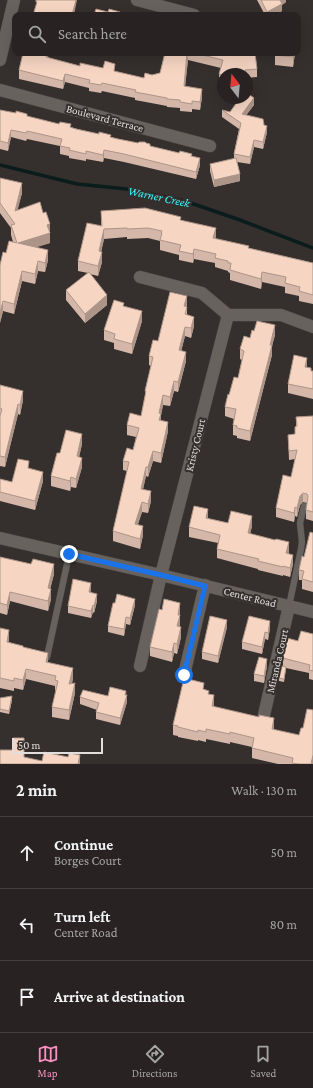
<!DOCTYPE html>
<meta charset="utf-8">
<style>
:root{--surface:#282322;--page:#342f2f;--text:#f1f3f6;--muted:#a5a4a5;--line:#444040;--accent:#fc8fc2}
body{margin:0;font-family:"Crimson Pro",serif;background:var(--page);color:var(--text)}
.compass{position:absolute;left:217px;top:68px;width:36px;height:36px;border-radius:50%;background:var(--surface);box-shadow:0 4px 16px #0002;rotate:344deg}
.scale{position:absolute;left:12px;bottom:10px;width:91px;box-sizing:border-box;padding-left:4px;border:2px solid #e2dedd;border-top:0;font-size:11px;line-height:14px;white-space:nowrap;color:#e2dedd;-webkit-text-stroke:3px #352f2d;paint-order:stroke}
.stop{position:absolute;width:12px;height:12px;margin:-9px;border:3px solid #1a73e8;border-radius:50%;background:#fff}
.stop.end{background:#1a73e8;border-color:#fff;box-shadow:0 1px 4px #0008}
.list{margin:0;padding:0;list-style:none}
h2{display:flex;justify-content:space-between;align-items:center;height:52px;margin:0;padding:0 16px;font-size:17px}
h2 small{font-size:13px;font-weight:400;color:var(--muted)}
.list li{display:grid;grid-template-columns:26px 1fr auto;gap:12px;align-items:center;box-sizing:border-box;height:72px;padding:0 16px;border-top:1px solid var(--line)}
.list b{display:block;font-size:15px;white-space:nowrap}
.list p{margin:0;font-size:13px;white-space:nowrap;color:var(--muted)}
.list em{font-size:13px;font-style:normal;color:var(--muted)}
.icon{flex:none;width:22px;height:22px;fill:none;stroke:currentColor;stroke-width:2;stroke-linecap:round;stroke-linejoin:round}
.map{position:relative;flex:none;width:313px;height:764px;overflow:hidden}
.search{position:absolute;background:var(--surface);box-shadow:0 4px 16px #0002;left:12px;right:12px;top:12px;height:44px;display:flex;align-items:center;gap:10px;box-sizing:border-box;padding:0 14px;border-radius:8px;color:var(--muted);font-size:15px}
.sheet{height:268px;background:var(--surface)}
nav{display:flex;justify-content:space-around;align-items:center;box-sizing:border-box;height:56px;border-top:1px solid var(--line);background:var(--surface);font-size:11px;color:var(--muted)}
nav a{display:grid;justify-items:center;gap:2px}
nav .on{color:var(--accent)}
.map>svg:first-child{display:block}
</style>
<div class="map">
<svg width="313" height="764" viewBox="0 0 313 764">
<rect width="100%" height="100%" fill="#352f2d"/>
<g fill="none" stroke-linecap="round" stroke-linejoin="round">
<!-- stream -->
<path stroke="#0b1c1d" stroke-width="3.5" d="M 0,165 L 77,184 L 127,189 L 185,201 L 240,220 L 313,248"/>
<!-- lane casing -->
<g stroke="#4f4b49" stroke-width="7">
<g id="lane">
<path d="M 289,606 L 301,549 L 302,542 L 300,523 L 304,506"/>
<path d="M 47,657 L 69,555"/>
</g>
</g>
<!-- street casing -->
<g stroke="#4f4b49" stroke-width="13">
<g id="street">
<path d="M 137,0 L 194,15"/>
<path d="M 0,60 L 14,0"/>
<path d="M 0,90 L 210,146"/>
<path d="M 140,277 L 202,293 L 228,315 L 281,315 L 313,327"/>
<path d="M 0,538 L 161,575 L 313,612"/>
<path d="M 140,666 L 161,575 L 228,315"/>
<path d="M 184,675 L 205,585"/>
<path d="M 264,715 L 289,606"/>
</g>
</g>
<!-- lane -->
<use href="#lane" stroke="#68625f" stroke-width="6"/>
<!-- street -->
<use href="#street" stroke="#68625f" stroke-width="12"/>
</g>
<!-- wall -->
<g fill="#d4b7a8">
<path d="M 257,0 L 286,0 L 286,2 L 282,5 L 282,11 L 276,14 L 284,15 L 265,15 Z"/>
<path d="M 160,53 L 255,53 L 257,69 L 257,77 L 247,78 L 247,74 L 223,74 L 223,83 L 219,82 L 219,74 L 221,68 L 188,60 L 185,87 L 202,97 L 200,110 L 192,109 L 192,112 L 180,111 L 180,108 L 167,107 L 167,106 L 135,100 L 135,98 L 102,91 L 101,93 L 89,91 L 89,88 L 65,82 L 63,89 L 19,79 L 19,70 L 48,58 L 80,66 L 115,72 L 144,78 L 152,75 L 160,73 L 164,56 L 161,55 L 161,53 Z"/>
<path d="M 275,53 L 295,53 L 293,67 L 275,65 Z"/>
<path d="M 254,105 L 246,115 L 264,125 L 267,132 L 263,149 L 254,147 L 250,164 L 237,162 L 240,181 L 214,187 L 210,171 L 210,164 L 234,159 L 234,154 L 239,129 L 222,117 L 222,110 L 230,112 Z"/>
<path d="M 0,110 L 118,139 L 138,143 L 146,143 L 150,146 L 192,156 L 200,165 L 196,179 L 124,162 L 104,158 L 103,162 L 86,159 L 86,161 L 69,158 L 69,156 L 60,154 L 60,146 L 27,139 L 26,141 L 11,137 L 8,151 L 0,149 Z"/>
<path d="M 0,178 L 22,193 L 17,210 L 50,234 L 50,243 L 36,247 L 48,260 L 45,272 L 38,271 L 35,284 L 22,281 L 14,314 L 3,311 L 0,323 L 6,253 L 13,242 L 11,235 L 11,228 L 0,213 Z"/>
<path d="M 101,211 L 181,220 L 216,238 L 215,239 L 249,248 L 313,263 L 313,304 L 299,301 L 299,296 L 285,293 L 285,287 L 262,282 L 261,289 L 230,280 L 230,273 L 228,272 L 228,271 L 215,267 L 215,263 L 194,259 L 193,263 L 179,260 L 179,255 L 160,250 L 160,241 L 148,238 L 127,239 L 127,237 L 104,239 L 101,252 L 102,262 L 98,276 L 90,274 L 107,305 L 85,323 L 66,300 L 66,290 L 88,273 L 78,271 L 78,261 L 101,226 Z"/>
<path d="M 124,306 L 142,321 L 132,354 L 114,349 L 114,343 L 104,340 L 104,330 Z"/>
<path d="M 187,306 L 187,315 L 194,326 L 191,338 L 185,336 L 181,351 L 186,361 L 178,392 L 174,391 L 170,406 L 163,405 L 161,415 L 161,420 L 168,431 L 161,463 L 153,461 L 148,477 L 146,476 L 143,489 L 151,501 L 148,513 L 142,512 L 138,524 L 143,535 L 140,549 L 113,541 L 113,531 L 127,471 L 123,470 L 123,461 L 133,450 L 136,437 L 127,435 L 127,425 L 141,416 L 145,396 L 145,391 L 151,366 L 149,365 L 149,356 L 158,341 Z"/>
<path d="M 275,335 L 272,346 L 272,355 L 266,378 L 250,441 L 237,438 L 237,436 L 233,435 L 233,425 L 234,419 L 225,416 L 225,407 L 229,395 L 238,378 L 242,360 L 240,359 L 240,349 L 250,338 Z"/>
<path d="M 307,368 L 311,371 L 313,371 L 313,399 L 288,393 L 288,384 Z"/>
<path d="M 0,385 L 23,400 L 20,415 L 18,414 L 5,467 L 0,466 Z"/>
<path d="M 313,416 L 313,521 L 306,519 L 306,510 L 307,503 L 303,502 L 300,505 L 297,517 L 295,516 L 294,522 L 276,517 L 276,508 L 291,477 L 295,459 L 289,460 L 288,435 L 295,434 L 295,427 L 296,426 L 296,417 Z"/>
<path d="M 82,444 L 79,457 L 82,467 L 76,488 L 71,487 L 70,491 L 51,486 L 51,476 L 60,453 Z"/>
<path d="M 29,468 L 43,481 L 35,510 L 0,501 L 0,479 L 12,482 Z"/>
<path d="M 208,519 L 228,523 L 252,526 L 250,534 L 289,552 L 288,553 L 293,564 L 290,577 L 283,575 L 283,576 L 258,570 L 258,569 L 217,558 L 217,549 L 218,543 L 189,537 L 189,527 Z"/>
<path d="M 313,533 L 313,592 L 302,589 L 302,580 L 299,580 L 299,570 Z"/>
<path d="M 0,557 L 54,574 L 50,589 L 51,599 L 48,611 L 10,601 L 7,615 L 0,613 Z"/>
<path d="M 91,590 L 90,592 L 97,601 L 94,613 L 93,612 L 91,618 L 68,613 L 68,606 Z"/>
<path d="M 135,605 L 130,625 L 126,624 L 124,636 L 108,632 L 108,626 Z"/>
<path d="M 180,613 L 179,627 L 181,637 L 177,654 L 174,653 L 172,662 L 150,656 L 150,647 Z"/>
<path d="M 227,627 L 218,663 L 202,659 L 202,652 Z"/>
<path d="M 0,628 L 9,640 L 8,642 L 23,647 L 73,678 L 72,684 L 75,693 L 69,720 L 52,717 L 52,707 L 56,690 L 55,690 L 55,686 L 26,679 L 23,690 L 14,688 L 14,691 L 0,688 Z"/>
<path d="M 270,628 L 268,640 L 265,639 L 262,654 L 242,649 L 242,642 Z"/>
<path d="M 313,634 L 313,680 L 309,679 L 309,673 L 286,668 L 284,682 L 279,681 L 279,678 L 283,666 L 283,658 L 298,641 Z"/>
<path d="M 267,666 L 264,683 L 254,681 L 254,674 Z"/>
<path d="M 204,690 L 209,694 L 214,705 L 214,707 L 274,728 L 274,730 L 313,764 L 278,764 L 252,758 L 252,747 L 230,742 L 230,744 L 206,739 L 206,742 L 198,740 L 198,741 L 178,737 L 178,736 L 173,735 L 173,725 Z"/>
<path d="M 126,695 L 127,702 L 120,725 L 96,719 L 96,712 L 97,710 L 80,704 L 80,697 Z"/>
<path d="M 0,698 L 12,700 L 9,714 L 0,712 Z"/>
</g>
<!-- shaded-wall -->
<g fill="#ac9588">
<path d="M 76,0 L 77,0 L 74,15 L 72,15 Z"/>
<path d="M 279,0 L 286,0 L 286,2 L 282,5 L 282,11 L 274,15 L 267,15 L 267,12 Z"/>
<path d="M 47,53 L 49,53 L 46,66 L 46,57 Z"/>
<path d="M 188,53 L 188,60 L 184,95 L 184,86 Z"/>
<path d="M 294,53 L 295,53 L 293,67 L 293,57 Z"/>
<path d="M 65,74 L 65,82 L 63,89 L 63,81 Z"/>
<path d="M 202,89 L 202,97 L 200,110 L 200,102 Z"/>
<path d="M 254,98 L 254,105 L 242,121 L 242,114 Z"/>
<path d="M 267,126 L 267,132 L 263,149 L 263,142 Z"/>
<path d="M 11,130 L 11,137 L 8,151 L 8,143 Z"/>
<path d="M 254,140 L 254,147 L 250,164 L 250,157 Z"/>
<path d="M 104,150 L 104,158 L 103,162 L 103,155 Z"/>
<path d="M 200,158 L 200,165 L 196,179 L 196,172 Z"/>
<path d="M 240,174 L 240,181 L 214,187 L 214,180 Z"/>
<path d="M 22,183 L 22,193 L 15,221 L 15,211 Z"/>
<path d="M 50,224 L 50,243 L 18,253 L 18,243 L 47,225 Z"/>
<path d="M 216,228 L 216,238 L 213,248 L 213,238 Z"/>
<path d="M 104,229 L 104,239 L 99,261 L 99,251 Z"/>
<path d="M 194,249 L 194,259 L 193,263 L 193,254 Z"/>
<path d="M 48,250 L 48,260 L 45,272 L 45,263 Z"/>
<path d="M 102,252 L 102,262 L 98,276 L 98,266 Z"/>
<path d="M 38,261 L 38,271 L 35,284 L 35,274 Z"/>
<path d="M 22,271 L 22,281 L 14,314 L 14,304 Z"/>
<path d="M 262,272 L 262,282 L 261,289 L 261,279 Z"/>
<path d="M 107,295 L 107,305 L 85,323 L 85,314 Z"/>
<path d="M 187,296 L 187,306 L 184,316 L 184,306 Z"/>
<path d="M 3,301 L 3,311 L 0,323 L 0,313 Z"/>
<path d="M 142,311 L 142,321 L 132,354 L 132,344 Z"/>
<path d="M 194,317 L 194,326 L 191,338 L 191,328 Z"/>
<path d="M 275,325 L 275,335 L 272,346 L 272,355 L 266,378 L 250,441 L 250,431 Z"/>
<path d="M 185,327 L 185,336 L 179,360 L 179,350 Z"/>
<path d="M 186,352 L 186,361 L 178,392 L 178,382 Z"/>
<path d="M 307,358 L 307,368 L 305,367 Z"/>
<path d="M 174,381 L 174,391 L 170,406 L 170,397 Z"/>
<path d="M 23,391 L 23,400 L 20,415 L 20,405 Z"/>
<path d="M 163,395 L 163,405 L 161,415 L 161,423 L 159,429 L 159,413 Z"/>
<path d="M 18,404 L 18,414 L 5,467 L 5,457 Z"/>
<path d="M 168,422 L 168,431 L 161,463 L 161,453 Z"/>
<path d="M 82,434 L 82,444 L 77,466 L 77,456 Z"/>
<path d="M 153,451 L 153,461 L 148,477 L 148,467 Z"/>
<path d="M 82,458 L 82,467 L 76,488 L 76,479 Z"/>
<path d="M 146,467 L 146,476 L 141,498 L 141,489 Z"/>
<path d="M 43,472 L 43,481 L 35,510 L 35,501 Z"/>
<path d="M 71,477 L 71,487 L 70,491 L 70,481 Z"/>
<path d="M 151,491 L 151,501 L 148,513 L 148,504 Z"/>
<path d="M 303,493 L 303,502 L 300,505 L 297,517 L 297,508 L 300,496 Z"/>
<path d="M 142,502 L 142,512 L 135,533 L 135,524 Z"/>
<path d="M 295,507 L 295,516 L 294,522 L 294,513 Z"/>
<path d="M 208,509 L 208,519 L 206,518 Z"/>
<path d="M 252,516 L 252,526 L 248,542 L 248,533 Z"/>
<path d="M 143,526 L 143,535 L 140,549 L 140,539 Z"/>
<path d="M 289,542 L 289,552 L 286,562 L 286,553 Z"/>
<path d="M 293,555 L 293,564 L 290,577 L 290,568 Z"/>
<path d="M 54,564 L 54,574 L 48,598 L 48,588 Z"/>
<path d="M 91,583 L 91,590 L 89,599 L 89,592 Z"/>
<path d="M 51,589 L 51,599 L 48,611 L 48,601 Z"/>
<path d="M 10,592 L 10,601 L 7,615 L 7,605 Z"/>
<path d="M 97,594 L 97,601 L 94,613 L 94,606 Z"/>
<path d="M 135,599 L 135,605 L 130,625 L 130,618 Z"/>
<path d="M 180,603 L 180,625 L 177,636 L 178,615 Z"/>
<path d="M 93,605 L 93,612 L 91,618 L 91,611 Z"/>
<path d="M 126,617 L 126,624 L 124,636 L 124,629 Z"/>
<path d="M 227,620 L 227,627 L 218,663 L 218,656 Z"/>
<path d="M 270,621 L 270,628 L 268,640 L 268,633 Z"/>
<path d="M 181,627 L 181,637 L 177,654 L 177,644 Z"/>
<path d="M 9,630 L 9,640 L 7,652 L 7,642 Z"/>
<path d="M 265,632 L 265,639 L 262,654 L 262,647 Z"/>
<path d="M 174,643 L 174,653 L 172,662 L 172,652 Z"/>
<path d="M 48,653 L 48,663 L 46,662 Z"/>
<path d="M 267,659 L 267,666 L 264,683 L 264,676 Z"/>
<path d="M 73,668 L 73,678 L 69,694 L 69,684 Z"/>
<path d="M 26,669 L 26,679 L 23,690 L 23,680 Z"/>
<path d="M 75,683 L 75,693 L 69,720 L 69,710 Z"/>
<path d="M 126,691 L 127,702 L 120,725 L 120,718 Z"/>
<path d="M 214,695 L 214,705 L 212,716 L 212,706 Z"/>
<path d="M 12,696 L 12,700 L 9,714 L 9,711 Z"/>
<path d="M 274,718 L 274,728 L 272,739 L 272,729 Z"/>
<path d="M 80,755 L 80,764 L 78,764 Z"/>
<path d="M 313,755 L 313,764 L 311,764 Z"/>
</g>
<!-- building -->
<g fill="#f6d5c3" stroke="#ac9588">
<path d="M 36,0 L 76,0 L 72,15 L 33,15 L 37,2 L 36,2 Z"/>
<path d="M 261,0 L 280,0 L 282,4 L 267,12 Z"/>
<path d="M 96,9 L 108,12 L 109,9 L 120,12 L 119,15 L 94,15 Z"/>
<path d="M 267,13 L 284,15 L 267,15 Z"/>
<path d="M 23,53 L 47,53 L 46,57 L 80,66 L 80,63 L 103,68 L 105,61 L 115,64 L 114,71 L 144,78 L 145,73 L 152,75 L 160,73 L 165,53 L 187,53 L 184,86 L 202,89 L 200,102 L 192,101 L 192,104 L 180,102 L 180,100 L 167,99 L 167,98 L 135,92 L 136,90 L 102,83 L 101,85 L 89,83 L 90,80 L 65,74 L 63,81 L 19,70 Z"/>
<path d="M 194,53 L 255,53 L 257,69 L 245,70 L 246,73 L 239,74 L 223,74 L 223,75 L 219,74 L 223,60 Z"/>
<path d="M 275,53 L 294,53 L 293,57 L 275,55 Z"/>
<path d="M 247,93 L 254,98 L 242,114 L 263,119 L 264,125 L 267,126 L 263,142 L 254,140 L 250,157 L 234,154 L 241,123 L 222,110 L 230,112 L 240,98 L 247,98 Z"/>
<path d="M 0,110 L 16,113 L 16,111 L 27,114 L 27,116 L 59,124 L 60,122 L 71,124 L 70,127 L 76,129 L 99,134 L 99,132 L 111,135 L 110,137 L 118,139 L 138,143 L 139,142 L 145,142 L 146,143 L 150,144 L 150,146 L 179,153 L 180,151 L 192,154 L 191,156 L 200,158 L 196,172 L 124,154 L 104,150 L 103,155 L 86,151 L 86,154 L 69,150 L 70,148 L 60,146 L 62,139 L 27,131 L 26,133 L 11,130 L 8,143 L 0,141 Z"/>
<path d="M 236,158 L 240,174 L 214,180 L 210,164 Z"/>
<path d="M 0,178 L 22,183 L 15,211 L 40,202 L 43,213 L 46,212 L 50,224 L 47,225 L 50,233 L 18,243 L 48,250 L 45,263 L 38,261 L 35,274 L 22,271 L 14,304 L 3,301 L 0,313 L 0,265 L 3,252 L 6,253 L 9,241 L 17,243 L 11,225 L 15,224 L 0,203 Z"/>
<path d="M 145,208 L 181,217 L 180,220 L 216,228 L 213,238 L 249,246 L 248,248 L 313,263 L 313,295 L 299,291 L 300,287 L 285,283 L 286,277 L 262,272 L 261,279 L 230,270 L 231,263 L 228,263 L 228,261 L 215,258 L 216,254 L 194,249 L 193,254 L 179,251 L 181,245 L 160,240 L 162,233 L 161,233 L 162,231 L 148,228 L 127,229 L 127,228 L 104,229 L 99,251 L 102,252 L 98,266 L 78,261 L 87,223 L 102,226 L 101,211 Z"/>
<path d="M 89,272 L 107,295 L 85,314 L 66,290 Z"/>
<path d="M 170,292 L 187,296 L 184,306 L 187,307 L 185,314 L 194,317 L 191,328 L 185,327 L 179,350 L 186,352 L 178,382 L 174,381 L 170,397 L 163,395 L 159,413 L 161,414 L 159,420 L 168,422 L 161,453 L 153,451 L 148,467 L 146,467 L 141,489 L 151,491 L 148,504 L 142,502 L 135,524 L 143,526 L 140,539 L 113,531 L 129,462 L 123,461 L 127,448 L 133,450 L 139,428 L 127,425 L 130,413 L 141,416 L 146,391 L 145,391 L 153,357 L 149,356 L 153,340 L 158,341 Z"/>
<path d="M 114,300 L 124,303 L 123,306 L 142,311 L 132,344 L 114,339 L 115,334 L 104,330 Z"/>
<path d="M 257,321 L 275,325 L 270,345 L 272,345 L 266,369 L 250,431 L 237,428 L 237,426 L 233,425 L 236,409 L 225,407 L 228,394 L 229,395 L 234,377 L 238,378 L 244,351 L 240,349 L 244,336 L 250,338 L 252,330 L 254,331 Z"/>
<path d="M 294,355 L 307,358 L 305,367 L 311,368 L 311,371 L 313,371 L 313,389 L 288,384 Z"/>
<path d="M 0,385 L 23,391 L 20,405 L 18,404 L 5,457 L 0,456 L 0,416 L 2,409 L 0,408 Z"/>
<path d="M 313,416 L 313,512 L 306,510 L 308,496 L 307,494 L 303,493 L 300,496 L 297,508 L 295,507 L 294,513 L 276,508 L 283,475 L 291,477 L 297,450 L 289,451 L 288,435 L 295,434 L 295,427 L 297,426 L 296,417 Z"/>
<path d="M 66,430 L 82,434 L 77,456 L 82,458 L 76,479 L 71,477 L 70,481 L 51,476 L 57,453 L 60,453 Z"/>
<path d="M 18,459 L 29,461 L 28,468 L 43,472 L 35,501 L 0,492 L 0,479 L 12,482 Z"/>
<path d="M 194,506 L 208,509 L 206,518 L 228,523 L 231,511 L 252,516 L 248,533 L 275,540 L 276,539 L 289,542 L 286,553 L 293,555 L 290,568 L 283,566 L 283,567 L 258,561 L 259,559 L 217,549 L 220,535 L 189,527 Z"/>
<path d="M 310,532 L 313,533 L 313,582 L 302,579 L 304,571 L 299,570 L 302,556 L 304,557 Z"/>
<path d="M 0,557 L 31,564 L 33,559 L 54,564 L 48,588 L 51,589 L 48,601 L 10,592 L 7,605 L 0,603 Z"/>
<path d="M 73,579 L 91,583 L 89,592 L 97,594 L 94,606 L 93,605 L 91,611 L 68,606 Z"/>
<path d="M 117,594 L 135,599 L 130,618 L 126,617 L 124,629 L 108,626 L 113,603 L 115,603 Z"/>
<path d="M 164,599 L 180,603 L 178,615 L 180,615 L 177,626 L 181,627 L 177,644 L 174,643 L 172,652 L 150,647 L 159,609 L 162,610 Z"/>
<path d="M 210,616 L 227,620 L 218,656 L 202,652 Z"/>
<path d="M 249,616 L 270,621 L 268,633 L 265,632 L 262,647 L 242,642 Z"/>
<path d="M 0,628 L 9,630 L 7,642 L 23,646 L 23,647 L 48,653 L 46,662 L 73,668 L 69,684 L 75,683 L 69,710 L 52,707 L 58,681 L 55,680 L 56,676 L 26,669 L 23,680 L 14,678 L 14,681 L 0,678 Z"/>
<path d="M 301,631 L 313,634 L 313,671 L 309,670 L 310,665 L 283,658 L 287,638 L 298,641 Z"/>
<path d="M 259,657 L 267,659 L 264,676 L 254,674 Z"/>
<path d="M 282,666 L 286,667 L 284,679 L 279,678 Z"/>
<path d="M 184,678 L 204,683 L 203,689 L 209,691 L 208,694 L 214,695 L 212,706 L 259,717 L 259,715 L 274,718 L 272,729 L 299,735 L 301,728 L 303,728 L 307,709 L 313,710 L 313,755 L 311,764 L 299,764 L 292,763 L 293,758 L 252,748 L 254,738 L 230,732 L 230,734 L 206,729 L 206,732 L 198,730 L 198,732 L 178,727 L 178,726 L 173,725 Z"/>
<path d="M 110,687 L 126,691 L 125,695 L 127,695 L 120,718 L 96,712 L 99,703 L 80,697 L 83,690 L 108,696 Z"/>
<path d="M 12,696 L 9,711 L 0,709 L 0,698 Z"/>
<path d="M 13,738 L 24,738 L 24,757 L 42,761 L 44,752 L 68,757 L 69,753 L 80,755 L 78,764 L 0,764 L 0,750 L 13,750 Z"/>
</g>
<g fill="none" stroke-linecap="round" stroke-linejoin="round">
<!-- route -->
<path stroke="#1a73e8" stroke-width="5" d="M 69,554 L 161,575 L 205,586 L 184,675"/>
</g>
<g text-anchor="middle" stroke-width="4" stroke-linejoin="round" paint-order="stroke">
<!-- street labels -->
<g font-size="11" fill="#e2dedd" stroke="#352f2d">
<text transform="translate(105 118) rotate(15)" y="4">Boulevard Terrace</text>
<text transform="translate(195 445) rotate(-76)" y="4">Kristy Court</text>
<text transform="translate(250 597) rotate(14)" y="4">Center Road</text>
<text transform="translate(277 661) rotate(-77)" y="4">Miranda Court</text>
</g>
<!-- water labels -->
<g font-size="12" font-style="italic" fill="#39f5fc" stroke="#352f2d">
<text transform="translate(159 197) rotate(12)" y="4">Warner Creek</text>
</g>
</g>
</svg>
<svg class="compass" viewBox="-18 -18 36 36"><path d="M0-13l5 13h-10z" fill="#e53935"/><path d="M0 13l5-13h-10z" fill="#a5a4a5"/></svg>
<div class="scale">50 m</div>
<div class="stop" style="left:184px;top:675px"></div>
<div class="stop end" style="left:69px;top:554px"></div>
<div class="search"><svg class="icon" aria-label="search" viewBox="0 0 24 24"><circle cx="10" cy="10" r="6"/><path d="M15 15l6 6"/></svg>Search here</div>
</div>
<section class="sheet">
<h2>2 min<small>Walk · 130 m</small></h2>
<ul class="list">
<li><svg class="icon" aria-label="ahead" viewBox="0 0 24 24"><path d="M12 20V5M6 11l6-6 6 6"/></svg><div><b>Continue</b><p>Borges Court</p></div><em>50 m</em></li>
<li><svg class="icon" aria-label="left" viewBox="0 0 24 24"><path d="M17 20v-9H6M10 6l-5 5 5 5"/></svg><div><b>Turn left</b><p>Center Road</p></div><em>80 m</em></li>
<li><svg class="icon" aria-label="arrive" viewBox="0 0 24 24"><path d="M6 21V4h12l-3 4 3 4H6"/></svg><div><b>Arrive at destination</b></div></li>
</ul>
</section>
<nav>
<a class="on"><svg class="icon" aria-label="map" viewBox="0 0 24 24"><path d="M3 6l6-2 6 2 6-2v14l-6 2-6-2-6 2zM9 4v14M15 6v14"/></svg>Map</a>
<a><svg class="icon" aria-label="directions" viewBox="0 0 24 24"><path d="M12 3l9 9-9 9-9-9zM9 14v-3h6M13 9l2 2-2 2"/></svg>Directions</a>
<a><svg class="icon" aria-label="saved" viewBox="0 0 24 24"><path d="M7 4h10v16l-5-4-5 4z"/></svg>Saved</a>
</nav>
